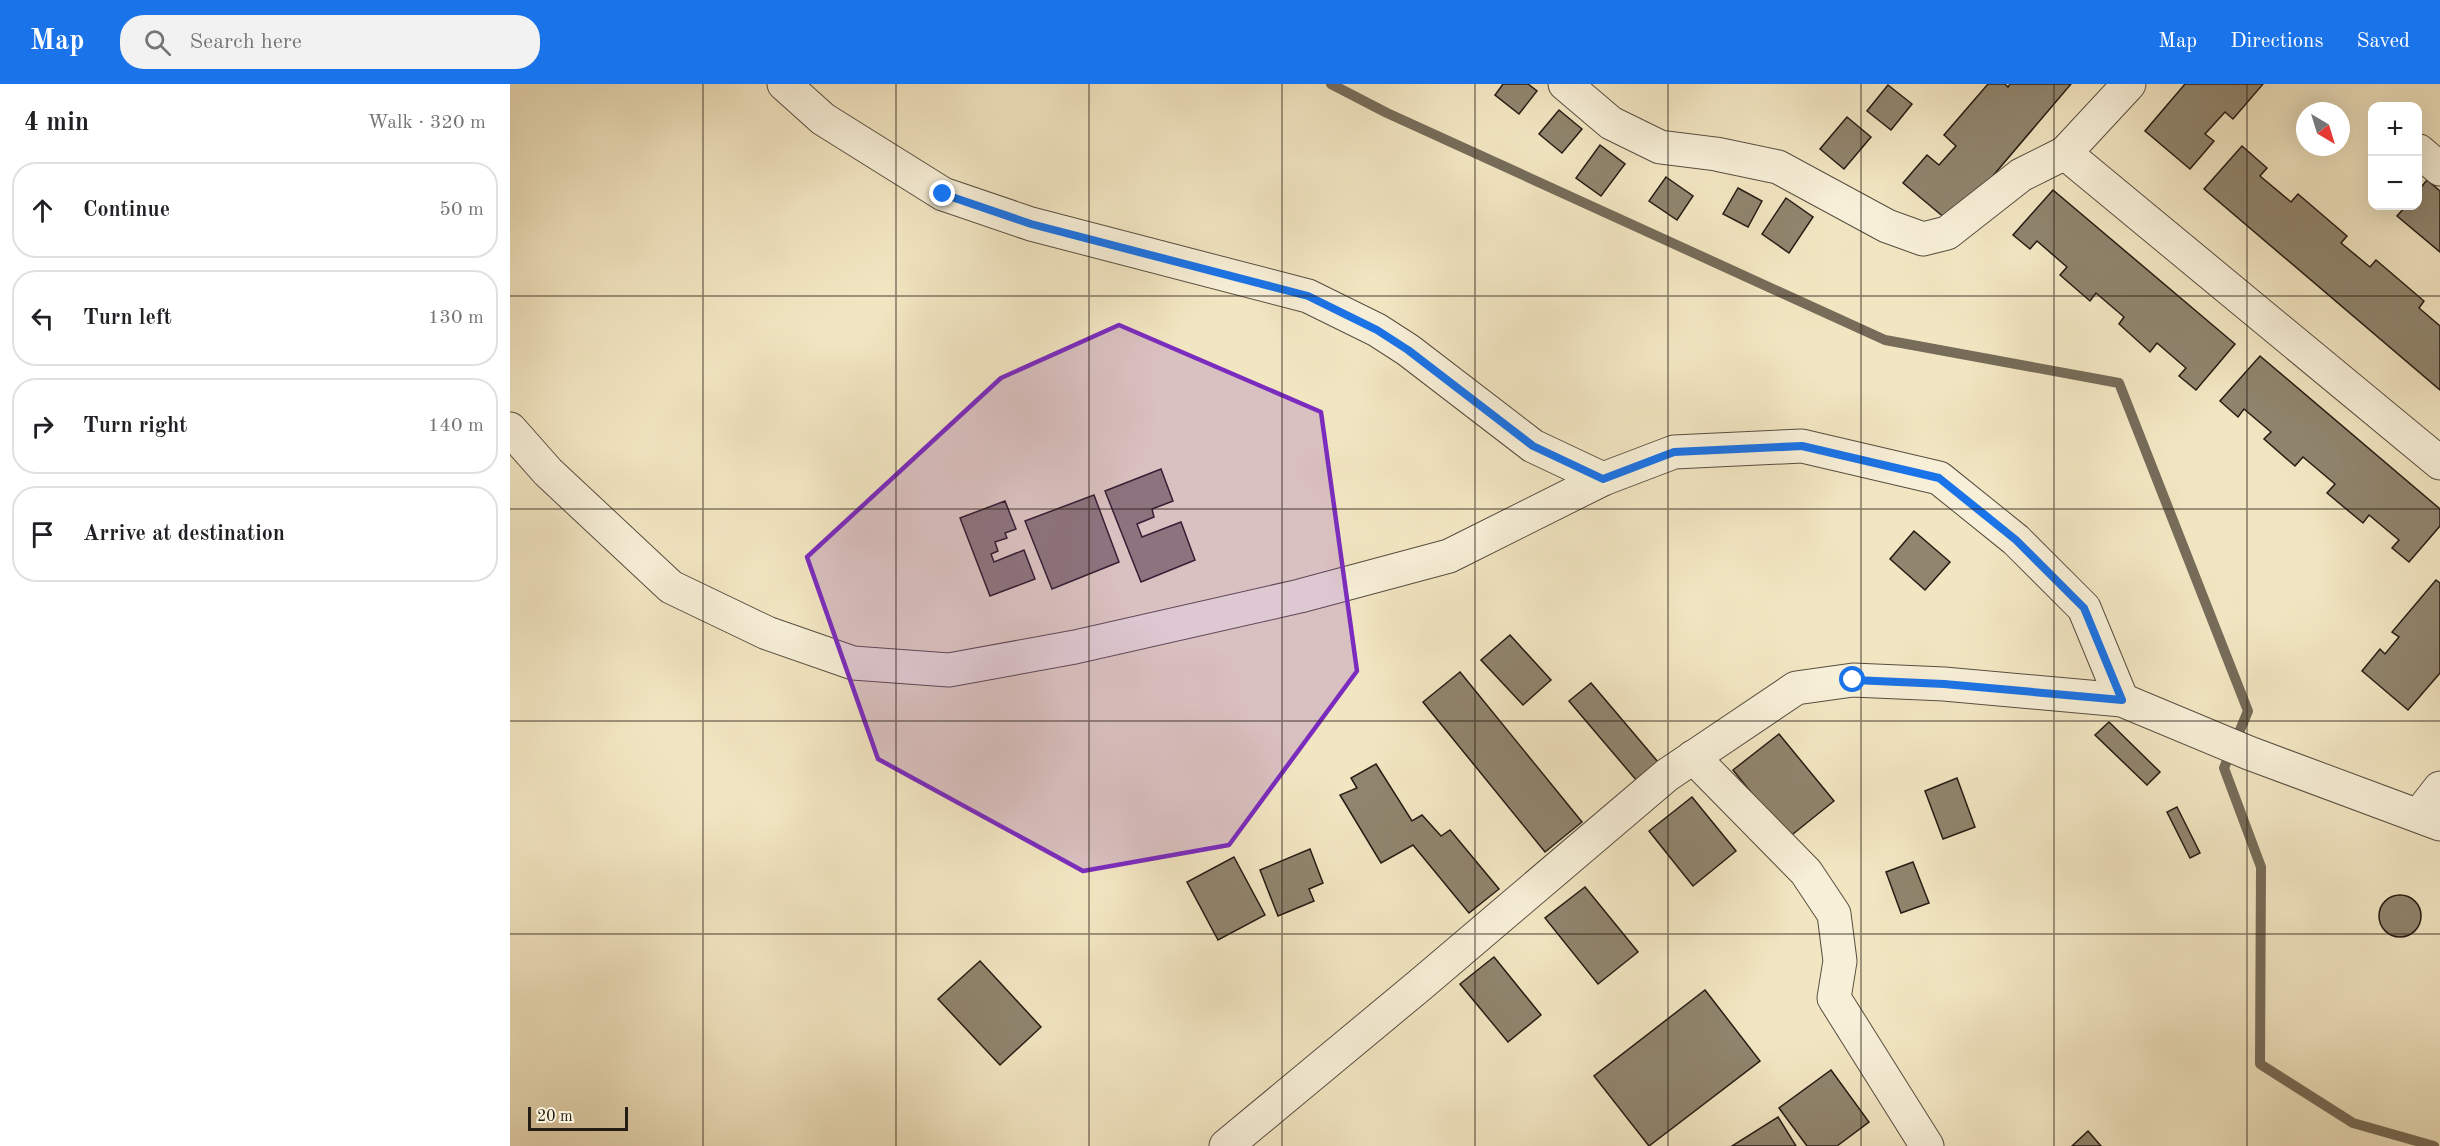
<!DOCTYPE html>
<meta charset="utf-8">
<style>
:root{--surface:#fff;--page:#f2f2f2;--text:#202124;--muted:#757577;--line:#e0e0e0;--accent:#1a73e8}
body{margin:0;font-family:"Old Standard TT",serif;background:var(--page);color:var(--text)}
.controls{position:absolute;right:18px;top:18px;display:grid;overflow:hidden;border-radius:12px;box-shadow:0 6px 24px #0002}
.controls button{width:54px;height:54px;display:grid;place-items:center;padding:0;border:0;border-bottom:2px solid var(--line);background:var(--surface);color:var(--text);font:30px sans-serif}
.compass{position:absolute;left:1786px;top:18px;width:54px;height:54px;border-radius:50%;background:var(--surface);box-shadow:0 6px 24px #0002;rotate:142deg}
.scale{position:absolute;left:18px;bottom:15px;width:100px;box-sizing:border-box;padding-left:6px;border:3px solid #251c14;border-top:0;font-size:16px;line-height:21px;white-space:nowrap;color:#251c14;-webkit-text-stroke:4px #f7efd7;paint-order:stroke}
.stop{position:absolute;width:18px;height:18px;margin:-14px;border:4px solid #1a73e8;border-radius:50%;background:#fff}
.stop.end{background:#1a73e8;border-color:#fff;box-shadow:0 2px 6px #0008}
.list{margin:0;padding:0;list-style:none}
h2{display:flex;justify-content:space-between;align-items:center;height:78px;margin:0;padding:0 24px;font-size:26px}
h2 small{font-size:20px;font-weight:400;color:var(--muted)}
.list li{display:grid;grid-template-columns:39px 1fr auto;gap:18px;align-items:center;box-sizing:border-box;height:96px;margin:0 12px 12px;padding:0 12px;border:2px solid var(--line);border-radius:24px}
.list b{display:block;font-size:22px;white-space:nowrap}
.list em{font-size:20px;font-style:normal;color:var(--muted)}
.icon{flex:none;width:33px;height:33px;fill:none;stroke:currentColor;stroke-width:2;stroke-linecap:round;stroke-linejoin:round}
.map{position:relative;flex:none;width:1930px;height:1062px;overflow:hidden}
header{display:flex;align-items:center;gap:36px;box-sizing:border-box;height:84px;padding:0 30px;background:var(--accent);color:#fff}
header strong{font-size:28px}
nav{display:flex;gap:33px;margin-inline-start:auto;font-size:21px}
.search{width:420px;height:54px;background:var(--page);display:flex;align-items:center;gap:15px;box-sizing:border-box;padding:0 21px;border-radius:24px;color:var(--muted);font-size:22px}
main{display:flex}
aside{flex:1;background:var(--surface)}
.map>svg:first-child{display:block}
</style>
<header>
<strong>Map</strong>
<div class="search"><svg class="icon" aria-label="search" viewBox="0 0 24 24"><circle cx="10" cy="10" r="6"/><path d="M15 15l6 6"/></svg>Search here</div>
<nav><a>Map</a><a>Directions</a><a>Saved</a></nav>
</header>
<main>
<aside>
<h2>4 min<small>Walk · 320 m</small></h2>
<ul class="list">
<li><svg class="icon" aria-label="ahead" viewBox="0 0 24 24"><path d="M12 20V5M6 11l6-6 6 6"/></svg><div><b>Continue</b></div><em>50 m</em></li>
<li><svg class="icon" aria-label="left" viewBox="0 0 24 24"><path d="M17 20v-9H6M10 6l-5 5 5 5"/></svg><div><b>Turn left</b></div><em>130 m</em></li>
<li><svg class="icon" aria-label="right" viewBox="0 0 24 24"><path d="M7 20v-9h11M14 6l5 5-5 5"/></svg><div><b>Turn right</b></div><em>140 m</em></li>
<li><svg class="icon" aria-label="arrive" viewBox="0 0 24 24"><path d="M6 21V4h12l-3 4 3 4H6"/></svg><div><b>Arrive at destination</b></div></li>
</ul>
</aside>
<div class="map">
<svg width="1930" height="1062" viewBox="0 0 1930 1062">
<rect width="100%" height="100%" fill="#f2e6c2"/>
<filter id="stains"><feTurbulence type="fractalNoise" baseFrequency=".00333" numOctaves="4"/><feColorMatrix values="0 0 0 0 .2 0 0 0 0 .09 0 0 0 0 .02 0 0 0 .5 -.17"/></filter>
<radialGradient id="worn" r=".72"><stop offset=".6" stop-color="#630" stop-opacity="0"/><stop offset="1" stop-color="#630" stop-opacity=".3"/></radialGradient>
<g fill="none" stroke-linecap="round" stroke-linejoin="round">
<!-- stream -->
<path stroke="#766c59" stroke-width="10" d="M 821,0 L 877,29 L 1375,256 L 1609,299 L 1738,627 L 1714,684 L 1751,783 L 1750,980 L 1843,1039 L 1924,1062"/>
</g>
<!-- building -->
<g fill="#90856e" stroke="#251c14" stroke-width="1.5">
<path d="M 993,0 L 1018,0 L 1027,7 L 1009,30 L 985,11 Z"/>
<path d="M 1478,0 L 1495,0 L 1498,3 L 1500,0 L 1561,0 L 1442,140 L 1393,99 L 1417,71 L 1429,81 L 1446,62 L 1434,51 Z"/>
<path d="M 1675,0 L 1753,0 L 1723,35 L 1715,28 L 1695,50 L 1704,57 L 1680,85 L 1635,47 Z"/>
<path d="M 1378,1 L 1402,20 L 1381,46 L 1357,27 Z"/>
<path d="M 1049,26 L 1072,45 L 1052,69 L 1029,50 Z"/>
<path d="M 1337,33 L 1361,53 L 1334,85 L 1310,65 Z"/>
<path d="M 1090,61 L 1115,80 L 1091,112 L 1066,94 Z"/>
<path d="M 1732,62 L 1757,84 L 1750,92 L 1781,118 L 1788,110 L 1837,152 L 1831,159 L 1860,183 L 1866,176 L 1914,217 L 1909,224 L 1930,242 L 1930,306 L 1694,105 Z"/>
<path d="M 1156,93 L 1183,112 L 1167,136 L 1139,117 Z"/>
<path d="M 1917,96 L 1930,107 L 1930,168 L 1887,132 L 1896,122 L 1908,122 L 1908,107 Z"/>
<path d="M 1228,104 L 1252,117 L 1238,143 L 1213,130 Z"/>
<path d="M 1543,106 L 1725,260 L 1686,306 L 1669,292 L 1676,284 L 1647,259 L 1640,268 L 1609,240 L 1614,233 L 1586,209 L 1580,217 L 1550,191 L 1557,183 L 1527,157 L 1520,165 L 1503,151 Z"/>
<path d="M 1276,114 L 1303,133 L 1279,169 L 1252,150 Z"/>
<path d="M 1750,272 L 1930,425 L 1930,442 L 1899,478 L 1882,464 L 1889,456 L 1859,431 L 1853,439 L 1817,409 L 1825,400 L 1793,373 L 1785,382 L 1754,355 L 1761,348 L 1734,325 L 1728,333 L 1710,317 Z"/>
<path d="M 651,385 L 663,417 L 642,425 L 644,433 L 627,440 L 632,453 L 671,438 L 685,476 L 631,498 L 595,407 Z"/>
<path d="M 584,411 L 609,478 L 542,505 L 515,437 Z"/>
<path d="M 495,417 L 506,445 L 495,449 L 497,454 L 485,458 L 488,467 L 481,470 L 484,478 L 514,466 L 525,495 L 480,512 L 450,434 Z"/>
<path d="M 1404,447 L 1440,478 L 1415,506 L 1380,475 Z"/>
<path d="M 1926,496 L 1930,499 L 1930,589 L 1898,626 L 1852,587 L 1870,565 L 1875,570 L 1889,553 L 1882,548 Z"/>
<path d="M 1000,551 L 1041,596 L 1013,621 L 971,576 Z"/>
<path d="M 950,588 L 1072,738 L 1035,768 L 913,618 Z"/>
<path d="M 1081,599 L 1148,678 L 1127,697 L 1059,617 Z"/>
<path d="M 1599,638 L 1650,688 L 1637,701 L 1585,651 Z"/>
<path d="M 1269,650 L 1324,717 L 1278,754 L 1223,686 Z"/>
<path d="M 866,680 L 902,737 L 912,731 L 931,752 L 940,746 L 989,805 L 959,829 L 903,761 L 871,779 L 830,711 L 847,704 L 841,694 Z"/>
<path d="M 1447,694 L 1465,743 L 1433,755 L 1415,707 Z"/>
<path d="M 1182,713 L 1226,767 L 1183,802 L 1139,747 Z"/>
<path d="M 1667,723 L 1690,769 L 1680,774 L 1657,728 Z"/>
<path d="M 800,765 L 813,799 L 799,805 L 804,817 L 768,832 L 750,786 Z"/>
<path d="M 724,773 L 755,831 L 708,856 L 677,798 Z"/>
<path d="M 1403,778 L 1419,819 L 1391,829 L 1376,788 Z"/>
<path d="M 1075,803 L 1128,868 L 1088,900 L 1035,834 Z"/>
<circle cx="1890" cy="832" r="21"/>
<path d="M 984,873 L 1031,931 L 998,958 L 950,900 Z"/>
<path d="M 470,877 L 531,943 L 490,981 L 428,915 Z"/>
<path d="M 1195,906 L 1250,977 L 1139,1062 L 1084,992 Z"/>
<path d="M 1321,986 L 1359,1038 L 1327,1062 L 1297,1062 L 1269,1024 Z"/>
<path d="M 1268,1033 L 1286,1062 L 1222,1062 Z"/>
<path d="M 1578,1047 L 1591,1062 L 1562,1062 Z"/>
</g>
<g fill="none" stroke-linecap="round" stroke-linejoin="round">
<!-- minor casing -->
<g stroke="#584e40" stroke-width="35">
<g id="minor">
<path d="M 274,0 L 313,35 L 433,110 L 521,140 L 798,212 L 867,246 L 898,266 L 1023,362 L 1093,395"/>
<path d="M 1055,0 L 1101,39 L 1150,63 L 1206,70 L 1268,83 L 1377,142 L 1413,155 L 1437,149 L 1511,91 L 1555,69"/>
<path d="M 1619,0 L 1555,69 L 1930,379"/>
<path d="M 1909,67 L 1930,85"/>
<path d="M 0,345 L 38,388 L 161,503 L 257,549 L 343,579 L 439,586 L 565,563 L 790,512 L 939,472 L 1093,395 L 1164,368 L 1292,362 L 1429,394 L 1506,456 L 1574,524 L 1612,616"/>
<path d="M 1183,673 L 1296,788 L 1324,830 L 1330,877 L 1324,914 L 1417,1062"/>
<path d="M 1909,731 L 1930,704"/>
<path d="M 716,1062 L 910,901 L 1157,691 L 1286,604 L 1343,596 L 1434,600 L 1612,616 L 1739,669 L 1930,740"/>
</g>
</g>
<!-- minor -->
<use href="#minor" stroke="#f7efd7" stroke-width="33"/>
</g>
<g fill="none" stroke-linecap="round" stroke-linejoin="round">
<!-- route -->
<path stroke="#1a73e8" stroke-width="8" d="M 433,110 L 521,140 L 798,212 L 867,246 L 898,266 L 1023,362 L 1093,395 L 1164,368 L 1292,362 L 1429,394 L 1506,456 L 1574,524 L 1612,616 L 1434,600 L 1343,596"/>
</g>
<!-- marked area -->
<path fill="#7b2cbf" fill-opacity="0.2" stroke="#7b2cbf" stroke-width="4.5" stroke-linejoin="round" d="M 609,241 L 811,328 L 847,587 L 719,761 L 573,787 L 368,675 L 297,473 L 491,294 Z"/>
<!-- grid -->
<path fill="none" stroke="#251c14" stroke-width="1.5" stroke-opacity="0.55" d="M 193,0 L 193,1062M 386,0 L 386,1062M 579,0 L 579,1062M 772,0 L 772,1062M 965,0 L 965,1062M 1158,0 L 1158,1062M 1351,0 L 1351,1062M 1544,0 L 1544,1062M 1737,0 L 1737,1062M 0,212 L 1930,212M 0,425 L 1930,425M 0,637 L 1930,637M 0,850 L 1930,850"/>
<rect width="100%" height="100%" filter="url(#stains)"/>
<rect width="100%" height="100%" fill="url(#worn)"/>
</svg>
<div class="controls">
<button>+</button>
<button>−</button>
</div>
<svg class="compass" viewBox="-18 -18 36 36"><path d="M0-13l5 13h-10z" fill="#e53935"/><path d="M0 13l5-13h-10z" fill="#757577"/></svg>
<div class="scale">20 m</div>
<div class="stop" style="left:1343px;top:596px"></div>
<div class="stop end" style="left:433px;top:110px"></div>
</div>
</main>
